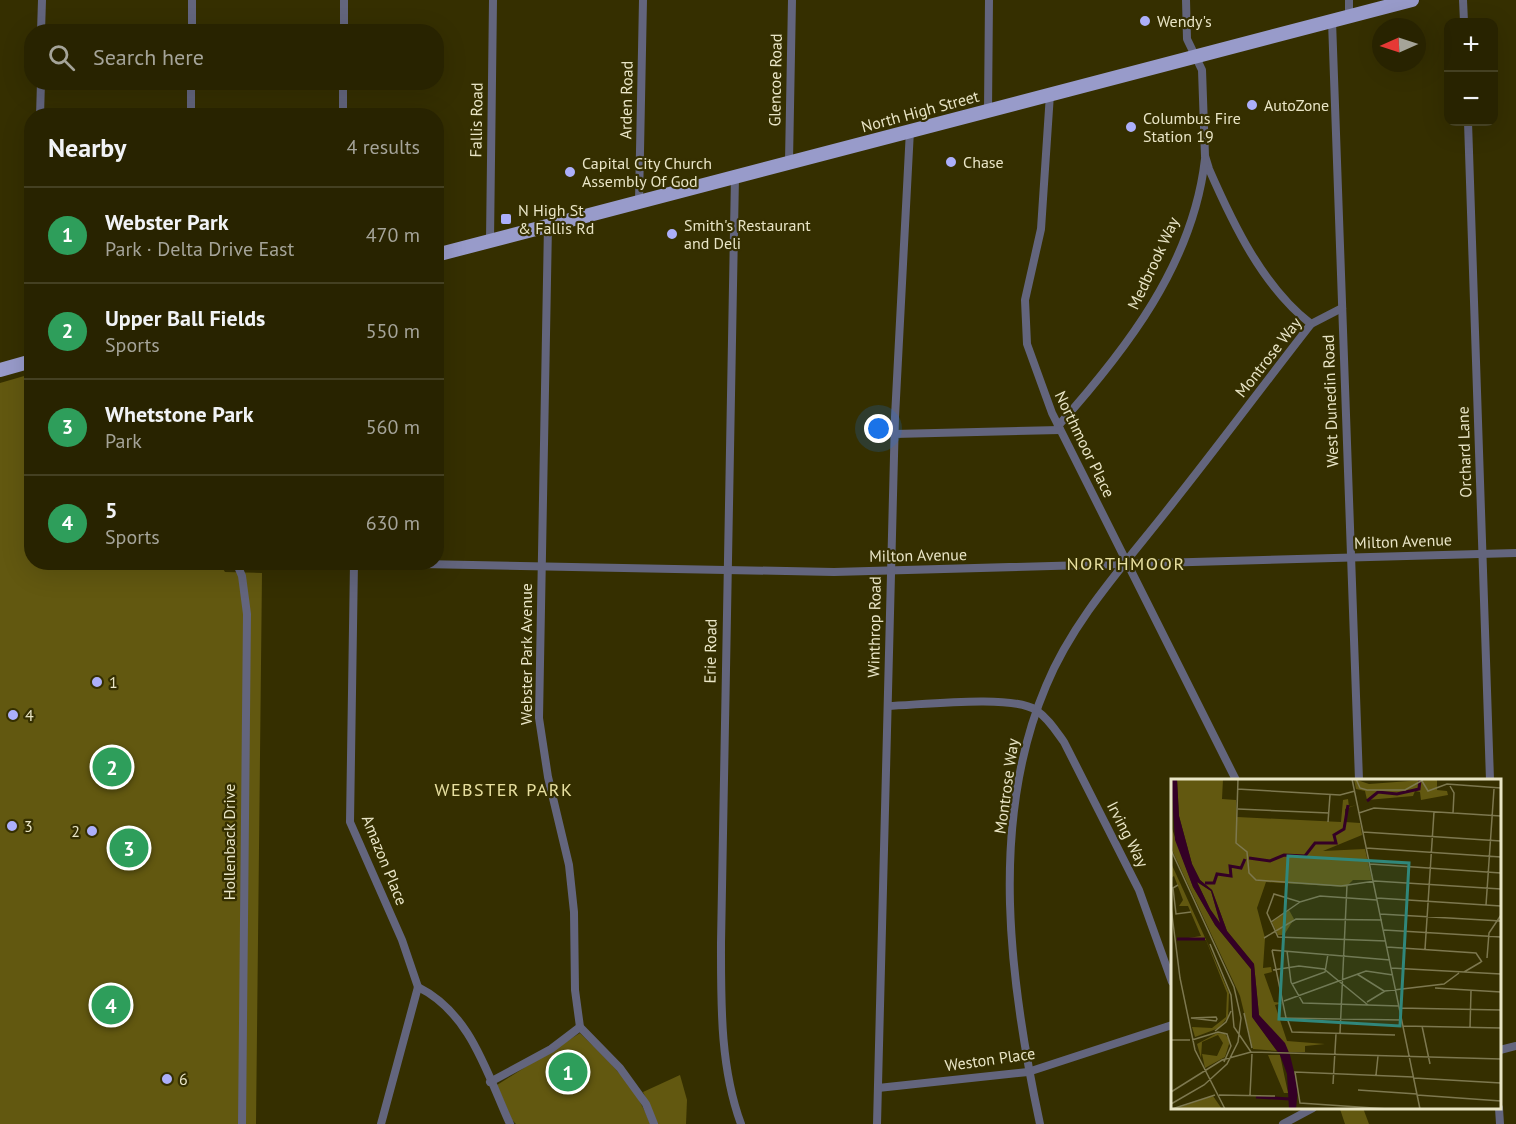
<!DOCTYPE html>
<meta charset="utf-8">
<style>
:root{--surface:#282300;--page:#342f0f;--text:#f1f3f6;--muted:#a5a499;--line:#444022;--accent:#bca0f2}
body{margin:0;font-family:"PT Sans",sans-serif;background:var(--page);color:var(--text)}
.controls{position:absolute;right:18px;top:18px;display:grid;overflow:hidden;border-radius:12px;box-shadow:0 6px 24px #0002}
.controls button{width:54px;height:54px;display:grid;place-items:center;padding:0;border:0;border-bottom:2px solid var(--line);background:var(--surface);color:var(--text);font:30px sans-serif}
.compass{position:absolute;left:1372px;top:18px;width:54px;height:54px;border-radius:50%;background:var(--surface);box-shadow:0 6px 24px #0002;rotate:267deg}
.you{position:absolute;left:879px;top:429px;width:21px;height:21px;margin:-15px;border:4px solid #fff;border-radius:50%;background:#1a73e8;box-shadow:0 0 0 9px #1a73e833}
.badge{display:grid;place-items:center;width:39px;height:39px;border-radius:50%;background:var(--accent);color:#fff;font-size:20px;font-weight:700}
.pin{position:absolute;translate:-50% -50%;border:3px solid #fff;box-shadow:0 2px 6px #0006}
.list{margin:0;padding:0;list-style:none}
h2{display:flex;justify-content:space-between;align-items:center;height:78px;margin:0;padding:0 24px;font-size:26px}
h2 small{font-size:20px;font-weight:400;color:var(--muted)}
.list li{display:grid;grid-template-columns:39px 1fr auto;gap:18px;align-items:center;box-sizing:border-box;height:96px;padding:0 24px;border-top:2px solid var(--line)}
.list b{display:block;font-size:22px;white-space:nowrap}
.list p{margin:0;font-size:20px;white-space:nowrap;color:var(--muted)}
.list em{font-size:20px;font-style:normal;color:var(--muted)}
.icon{flex:none;width:33px;height:33px;fill:none;stroke:currentColor;stroke-width:2;stroke-linecap:round;stroke-linejoin:round}
.map{position:relative;flex:none;width:1516px;height:1124px;overflow:hidden}
.search{position:absolute;background:var(--surface);box-shadow:0 6px 24px #0002;left:24px;top:24px;width:420px;height:66px;display:flex;align-items:center;gap:15px;box-sizing:border-box;padding:0 21px;border-radius:24px;color:var(--muted);font-size:22px}
.panel{position:absolute;background:var(--surface);box-shadow:0 6px 24px #0002;left:24px;top:108px;width:420px;height:462px;border-radius:24px}
.map>svg:first-child{display:block}
</style>
<div class="map">
<svg width="1516" height="1124" viewBox="0 0 1516 1124">
<rect width="100%" height="100%" fill="#352f00"/>
<!-- green -->
<g fill="#625810">
<path d="M 31,374 L 32,562 L 219,562 L 225,572 L 262,573 L 256,1124 L 0,1124 L 0,383 Z"/>
<path d="M 580,1033 C 607,1059 638,1088 650,1124 L 516,1124 L 512,1120 L 497,1085 Z"/>
<path d="M 680,1075 L 687,1100 L 686,1124 L 658,1124 L 643,1092 Z"/>
<path d="M 1342,1108 L 1363,1108 L 1369,1124 L 1345,1124 L 1340,1109 Z"/>
</g>
<g fill="none" stroke-linecap="round" stroke-linejoin="round">
<!-- street -->
<g stroke="#63657d" stroke-width="8">
<path d="M 1186,0 L 1187,39 L 1202,70 L 1205,156 L 1209,169 C 1233,224 1263,287 1311,324"/>
<path d="M 1349,0 L 1349,16"/>
<path d="M 1463,0 L 1464,22"/>
<path d="M 1332,21 L 1359,780"/>
<path d="M 41,32 L 42,0"/>
<path d="M 192,32 L 192,0"/>
<path d="M 344,32 L 344,0"/>
<path d="M 1050,94 L 1041,229 L 1025,300 L 1027,344 L 1052,413 L 1236,780"/>
<path d="M 988,110 L 989,0"/>
<path d="M 40,116 L 41,82"/>
<path d="M 191,116 L 191,82"/>
<path d="M 343,116 L 343,82"/>
<path d="M 1468,122 L 1490,780"/>
<path d="M 789,161 L 792,0"/>
<path d="M 735,176 L 721,943 C 721,1004 720,1067 741,1124"/>
<path d="M 639,201 L 643,0"/>
<path d="M 548,225 L 539,718 L 548,777 L 569,865 L 574,912 L 575,990 L 580,1027 L 620,1068 L 646,1104 L 654,1124"/>
<path d="M 490,240 L 493,0"/>
<path d="M 1058,426 C 1126,350 1193,264 1205,159"/>
<path d="M 894,434 L 1060,430"/>
<path d="M 236,562 L 242,576 L 247,614 L 242,1124"/>
<path d="M 320,562 L 834,572 L 1516,553"/>
<path d="M 354,562 L 350,822 L 402,940 L 418,987 L 381,1124"/>
<path d="M 888,706 C 921,705 1011,694 1036,710 C 1048,718 1056,731 1064,742 L 1139,890 L 1172,982"/>
<path d="M 418,987 C 471,1013 487,1074 510,1124"/>
<path d="M 1500,1050 L 1516,1046"/>
<path d="M 490,1082 L 551,1049 L 580,1027"/>
<path d="M 878,1088 L 1028,1072 L 1172,1025"/>
<path d="M 1499,1108 L 1500,1124"/>
<path d="M 877,1124 L 895,417 L 910,130"/>
<path d="M 1040,1124 C 1010,984 988,823 1046,686 C 1074,618 1127,562 1172,504 C 1219,445 1264,384 1311,324 L 1342,308"/>
<path d="M 1283,1124 L 1313,1108"/>
</g>
<!-- primary -->
<g stroke="#989bca" stroke-width="14">
<path d="M 436,255 L 1412,0"/>
<path d="M 0,370 L 32,361"/>
</g>
</g>
<!-- markers -->
<g fill="#acaffb" stroke="#352f00" stroke-width="2">
<circle cx="1145" cy="21" r="6"/>
<circle cx="1252" cy="105" r="6"/>
<circle cx="1131" cy="127" r="6"/>
<circle cx="951" cy="162" r="6"/>
<circle cx="570" cy="172" r="6"/>
<rect x="500" y="213" width="12" height="12" rx="3"/>
<circle cx="672" cy="234" r="6"/>
<circle cx="97" cy="682" r="6"/>
<circle cx="13" cy="715" r="6"/>
<circle cx="12" cy="826" r="6"/>
<circle cx="92" cy="831" r="6"/>
<circle cx="167" cy="1079" r="6"/>
</g>
<g text-anchor="middle" stroke-width="4.5" stroke-linejoin="round" paint-order="stroke">
<!-- poi labels -->
<g font-size="16" fill="#e9e5c6" stroke="#352f00" text-anchor="start">
<text x="1157" y="27">Wendy's</text>
<text x="1264" y="111">AutoZone</text>
<text x="1143" y="124">Columbus Fire<tspan x="1143" dy="18">Station 19</tspan></text>
<text x="963" y="168">Chase</text>
<text x="582" y="169">Capital City Church<tspan x="582" dy="18">Assembly Of God</tspan></text>
<text x="518" y="216">N High St<tspan x="518" dy="18">&amp; Fallis Rd</tspan></text>
<text x="684" y="231">Smith's Restaurant<tspan x="684" dy="18">and Deli</tspan></text>
<text x="109" y="688">1</text>
<text x="25" y="721">4</text>
<text x="24" y="832">3</text>
<text x="80" y="837" text-anchor="end">2</text>
<text x="179" y="1085">6</text>
</g>
<!-- street labels -->
<g font-size="16" fill="#e9e5c6" stroke="#352f00">
<text transform="translate(775 80) rotate(-89)" y="6">Glencoe Road</text>
<text transform="translate(626 100) rotate(-89)" y="6">Arden Road</text>
<text transform="translate(920 111) rotate(-15)" y="6">North High Street</text>
<text transform="translate(476 120) rotate(-89)" y="6">Fallis Road</text>
<text transform="translate(1153 263) rotate(-65)" y="6">Medbrook Way</text>
<text transform="translate(1268 357) rotate(-52)" y="6">Montrose Way</text>
<text transform="translate(1330 401) rotate(-92)" y="6">West Dunedin Road</text>
<text transform="translate(1085 444) rotate(64)" y="6">Northmoor Place</text>
<text transform="translate(1464 452) rotate(-92)" y="6">Orchard Lane</text>
<text transform="translate(1403 541) rotate(-2)" y="6">Milton Avenue</text>
<text transform="translate(918 555) rotate(-1)" y="6">Milton Avenue</text>
<text transform="translate(874 627) rotate(-89)" y="6">Winthrop Road</text>
<text transform="translate(710 651) rotate(-89)" y="6">Erie Road</text>
<text transform="translate(526 654) rotate(-90)" y="6">Webster Park Avenue</text>
<text transform="translate(1006 786) rotate(-82)" y="6">Montrose Way</text>
<text transform="translate(1128 834) rotate(63)" y="6">Irving Way</text>
<text transform="translate(229 842) rotate(-90)" y="6">Hollenback Drive</text>
<text transform="translate(385 860) rotate(68)" y="6">Amazon Place</text>
<text transform="translate(990 1059) rotate(-8)" y="6">Weston Place</text>
</g>
<!-- neighbourhood labels -->
<g font-size="18" letter-spacing="1.5" fill="#e8e0a0" stroke="#352f00">
<text x="1126" y="570">NORTHMOOR</text>
<text x="504" y="796">WEBSTER PARK</text>
</g>
</g>
<!-- overview -->
<g transform="translate(1171 779)">
<rect width="330" height="330" fill="#352f00"/>
<path d="M 6,0 L 52,0 L 51,20 L 65,21 L 66,38 L 170,43 L 172,21 L 177,20 L 178,28 L 185,26 L 174,30 L 174,43 L 189,44 L 191,56 L 152,72 L 194,70 L 201,101 L 182,101 L 175,108 L 95,103 L 86,129 L 94,159 L 92,189 L 100,188 L 101,193 L 93,195 L 103,223 L 112,224 L 104,226 L 116,262 L 154,265 L 134,267 L 134,273 L 117,273 L 88,236 L 83,185 L 56,152 L 41,111 L 29,101 L 21,85 L 8,37 ZM 183,0 L 198,5 L 266,0 L 266,11 L 276,12 L 277,16 L 250,21 L 249,13 L 244,12 L 242,17 L 196,21 L 194,12 L 185,10 ZM 0,47 L 22,108 L 44,146 L 80,190 L 82,239 L 106,272 L 82,270 L 69,217 L 2,73 ZM 0,84 L 36,163 L 58,214 L 57,238 L 48,249 L 24,258 L 21,248 L 41,249 L 55,238 L 56,214 L 35,161 L 5,161 L 30,157 L 17,127 L 8,127 L 12,121 L 3,97 L 0,99 ZM 26,103 L 40,112 L 50,146 L 39,130 ZM 118,131 L 123,140 L 113,156 L 107,156 L 101,143 ZM 46,254 L 54,255 L 59,262 L 54,278 L 34,289 L 31,275 L 46,277 L 52,264 L 47,256 L 31,263 L 30,279 L 26,265 ZM 97,276 L 109,276 L 117,314 L 113,314 ZM 42,317 L 51,330 L 3,330 Z" fill="#625810"/>
<path d="M 0,0 L 6,0 L 8,37 L 21,85 L 29,101 L 41,111 L 56,152 L 83,185 L 88,236 L 114,264 L 119,276 L 127,309 L 125,330 L 118,330 L 116,295 L 109,276 L 81,238 L 80,190 L 44,146 L 22,108 L 4,61 ZM 26,103 L 40,112 L 49,144 L 39,130 Z" fill="#340026" fill-rule="evenodd"/>
<path fill="none" stroke="#340026" stroke-width="3" d="M 196,22 L 207,13 L 226,15 L 248,10 L 249,0M 78,79 L 99,82 L 113,76 L 134,77 L 144,64 L 165,64 L 163,56 L 173,50 L 177,26M 34,104 L 43,104 L 46,95 L 60,97 L 59,87 L 70,89 L 74,80M 6,160 L 34,160M 85,318 L 119,320"/>
<path fill="none" stroke="#7d784f" stroke-width="1.5" d="M 67,0 L 65,64 L 76,73 L 78,94 L 85,101 L 170,107 L 204,102 L 330,110M 181,0 L 249,330M 185,0 L 189,9 L 196,11 L 234,11 L 252,1M 251,2 L 257,12 L 276,5 L 330,9M 279,7 L 283,14 L 282,34M 66,10 L 169,16 L 184,12M 67,30 L 158,34M 188,34 L 203,29 L 330,37M 157,43 L 159,16M 192,53 L 330,62M 195,69 L 330,78M 0,71 L 63,208 L 70,239 L 67,263 L 56,285 L 33,306 L 0,325M 199,85 L 330,94M 7,106 L 2,109 L 5,135 L 20,133M 206,119 L 330,127M 206,121 L 149,117 L 129,123 L 103,115 L 96,134 L 107,158 L 215,162M 315,126 L 323,10M 0,128 L 9,199 L 24,271 L 54,330M 209,135 L 330,142M 100,143 L 129,123M 213,151 L 330,158M 93,159 L 125,140 L 211,141M 39,165 L 60,216 L 63,248 L 80,273M 216,168 L 305,174 L 311,183M 254,170 L 263,33M 101,171 L 219,181M 101,171 L 115,239M 116,172 L 120,203 L 132,224 L 228,227M 316,179 L 318,154 L 330,136M 220,189 L 330,195M 102,191 L 128,187 L 153,190 L 197,226M 293,193 L 310,183M 186,195 L 213,212M 121,205 L 154,193 L 157,175M 264,209 L 330,213M 113,222 L 195,192 L 222,196M 196,223 L 214,212 L 273,205 L 288,194M 228,229 L 330,231M 73,234 L 81,269M 20,239 L 45,238 L 46,240 L 45,242 ZM 107,239 L 231,241M 116,239 L 121,253 L 224,256M 232,247 L 330,249M 251,247 L 259,285M 299,249 L 300,212M 44,252 L 55,243 L 60,232M 169,254 L 176,106M 0,261 L 19,261M 21,261 L 47,253 L 56,255 L 60,267 L 53,283M 205,296 L 207,277M 243,299 L 330,304M 162,305 L 165,255M 187,311 L 246,315M 0,313 L 51,281 L 80,273 L 330,280M 48,316 L 104,317M 79,316 L 81,275M 246,316 L 330,322M 1,330 L 44,316M 217,330 L 129,324 L 124,293 L 242,298"/>
<path fill="#30877b" fill-opacity="0.15" stroke="#30877b" stroke-width="3" d="M 117,77 L 238,84 L 229,247 L 108,240 Z"/>
<rect width="330" height="330" fill="none" stroke="#e9e5c6" stroke-width="3"/>
</g>
</svg>
<div class="controls">
<button>+</button>
<button>−</button>
</div>
<svg class="compass" viewBox="-18 -18 36 36"><path d="M0-13l5 13h-10z" fill="#e53935"/><path d="M0 13l5-13h-10z" fill="#a5a499"/></svg>
<div class="you"></div>
<div class="pin badge" style="left:568px;top:1072px;background:#2e9e5b">1</div>
<div class="pin badge" style="left:112px;top:767px;background:#2e9e5b">2</div>
<div class="pin badge" style="left:129px;top:848px;background:#2e9e5b">3</div>
<div class="pin badge" style="left:111px;top:1005px;background:#2e9e5b">4</div>
<div class="search"><svg class="icon" aria-label="search" viewBox="0 0 24 24"><circle cx="10" cy="10" r="6"/><path d="M15 15l6 6"/></svg>Search here</div>
<section class="panel">
<h2>Nearby<small>4 results</small></h2>
<ul class="list">
<li><span class="badge" style="background:#2e9e5b">1</span><div><b>Webster Park</b><p>Park · Delta Drive East</p></div><em>470 m</em></li>
<li><span class="badge" style="background:#2e9e5b">2</span><div><b>Upper Ball Fields</b><p>Sports</p></div><em>550 m</em></li>
<li><span class="badge" style="background:#2e9e5b">3</span><div><b>Whetstone Park</b><p>Park</p></div><em>560 m</em></li>
<li><span class="badge" style="background:#2e9e5b">4</span><div><b>5</b><p>Sports</p></div><em>630 m</em></li>
</ul>
</section>
</div>
